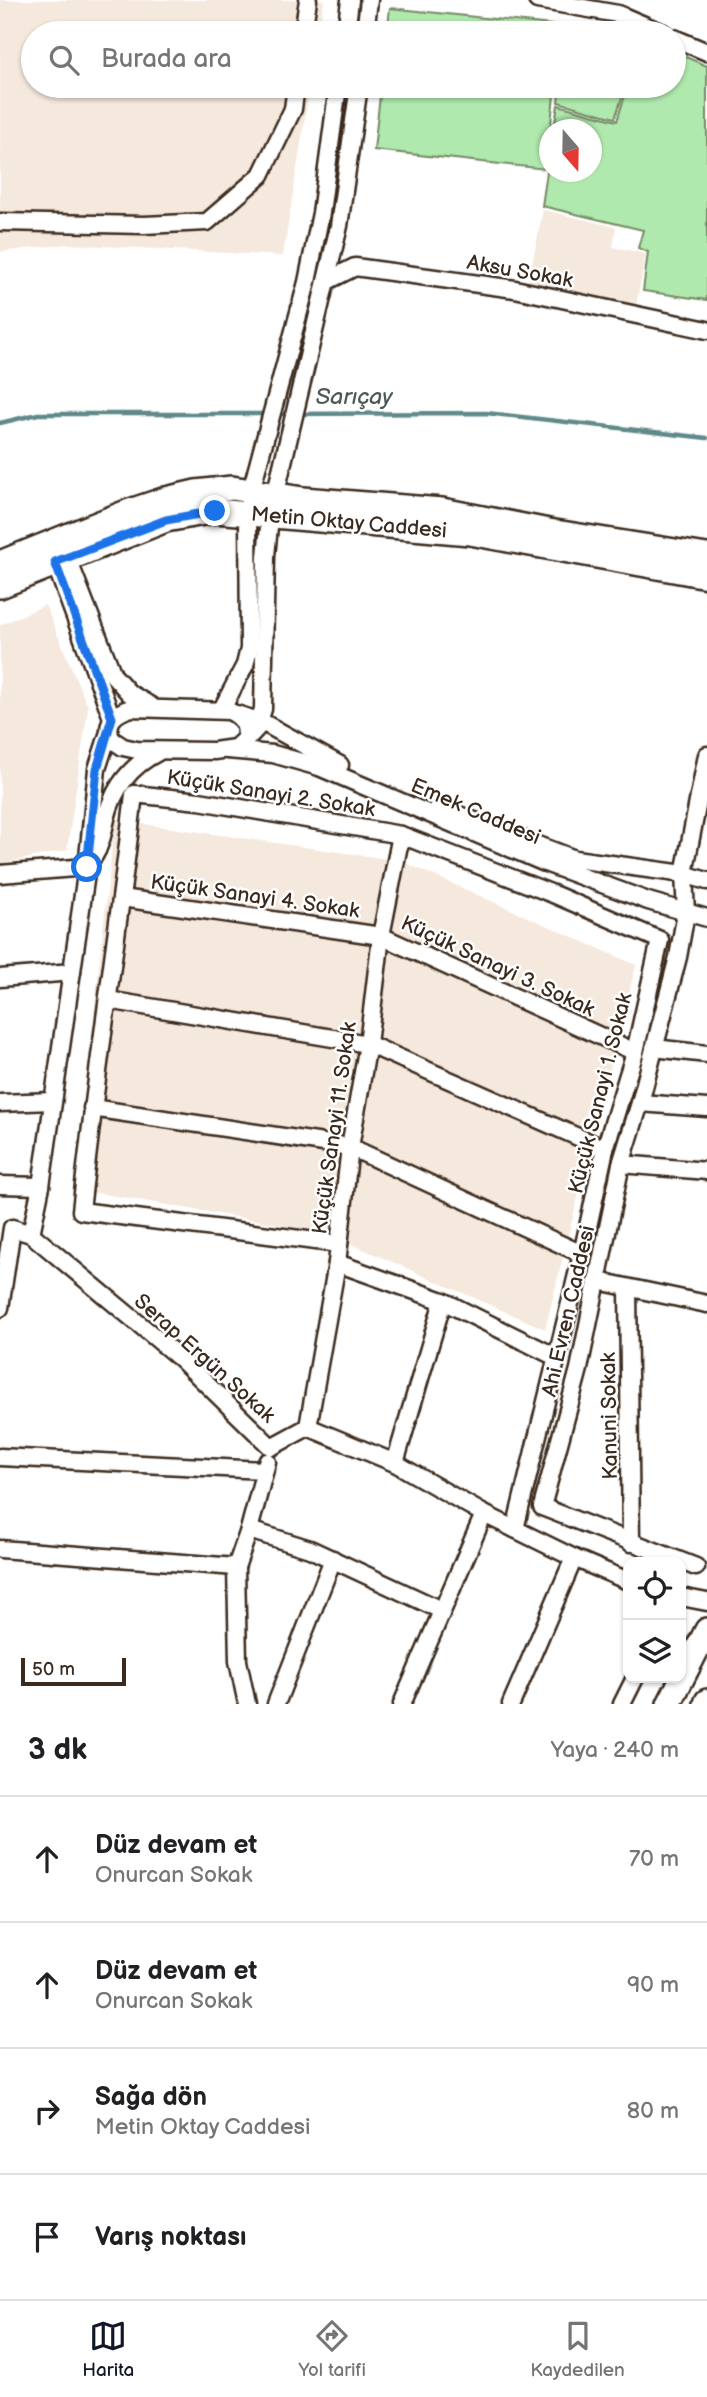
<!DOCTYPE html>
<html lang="tr">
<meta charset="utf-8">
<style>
:root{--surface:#fff;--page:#f2f2f2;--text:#202124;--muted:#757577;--line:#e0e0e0;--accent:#111827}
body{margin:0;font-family:"Balsamiq Sans",sans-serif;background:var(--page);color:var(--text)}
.controls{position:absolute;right:21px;bottom:21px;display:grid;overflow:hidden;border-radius:14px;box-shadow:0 2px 5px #0004}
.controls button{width:63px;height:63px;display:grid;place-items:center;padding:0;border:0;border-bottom:2px solid var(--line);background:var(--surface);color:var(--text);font:35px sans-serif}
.compass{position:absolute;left:539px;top:119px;width:63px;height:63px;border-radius:50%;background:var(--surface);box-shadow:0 2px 5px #0004;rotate:160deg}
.scale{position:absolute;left:21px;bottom:18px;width:105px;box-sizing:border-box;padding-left:7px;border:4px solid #3b2a1e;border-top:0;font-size:19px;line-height:24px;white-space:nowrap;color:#3b2a1e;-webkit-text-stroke:5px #fff;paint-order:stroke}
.stop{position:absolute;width:21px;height:21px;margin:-16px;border:5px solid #1a73e8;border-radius:50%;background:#fff}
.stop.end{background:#1a73e8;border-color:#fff;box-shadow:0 2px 7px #0008}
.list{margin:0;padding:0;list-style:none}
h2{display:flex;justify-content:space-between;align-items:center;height:91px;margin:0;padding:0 28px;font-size:30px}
h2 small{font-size:23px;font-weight:400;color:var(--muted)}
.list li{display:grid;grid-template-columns:46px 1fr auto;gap:21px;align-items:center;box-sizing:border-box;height:126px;padding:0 28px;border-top:2px solid var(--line)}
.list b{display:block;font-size:26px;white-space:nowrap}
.list p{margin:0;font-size:23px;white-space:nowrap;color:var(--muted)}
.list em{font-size:23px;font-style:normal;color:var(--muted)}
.icon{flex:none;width:38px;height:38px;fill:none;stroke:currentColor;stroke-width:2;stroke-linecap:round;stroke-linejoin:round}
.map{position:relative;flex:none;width:707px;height:1704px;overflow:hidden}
.search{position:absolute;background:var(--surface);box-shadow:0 2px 5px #0004;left:21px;right:21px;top:21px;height:77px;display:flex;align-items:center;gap:18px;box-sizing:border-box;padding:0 24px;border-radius:38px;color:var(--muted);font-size:26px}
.sheet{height:595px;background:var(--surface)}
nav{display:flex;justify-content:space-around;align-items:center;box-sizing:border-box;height:98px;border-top:2px solid var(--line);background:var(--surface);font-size:19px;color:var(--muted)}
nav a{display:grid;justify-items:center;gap:4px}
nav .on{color:var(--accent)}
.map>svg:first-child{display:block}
</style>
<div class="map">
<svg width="707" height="1704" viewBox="0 0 707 1704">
<rect width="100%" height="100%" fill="#fff"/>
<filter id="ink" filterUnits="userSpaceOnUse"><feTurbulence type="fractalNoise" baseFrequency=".0143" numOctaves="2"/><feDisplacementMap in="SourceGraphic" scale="14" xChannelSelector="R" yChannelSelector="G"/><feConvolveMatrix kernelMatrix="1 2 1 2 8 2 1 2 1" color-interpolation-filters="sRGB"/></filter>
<g filter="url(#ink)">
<!-- built -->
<g fill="#f5e8dd">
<path d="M 0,0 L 324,0 L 318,33 L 33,33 L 33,86 L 310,86 L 283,256 L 68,244 L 0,252 Z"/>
<path d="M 543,210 L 616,227 L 613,247 L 646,254 L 635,311 L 527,290 Z"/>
<path d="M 45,605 L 88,707 L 67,850 L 0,864 L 0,625 Z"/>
<path d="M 115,820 L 401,861 L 636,965 L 545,1329 L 324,1232 L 75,1189 Z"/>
</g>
<!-- green -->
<g fill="#b0e9ad" stroke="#768a66" stroke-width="2">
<path d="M 390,8 L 561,26 L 561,33 L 387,33 Z"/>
<path d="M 674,52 L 707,66 L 707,300 L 643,291 L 648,252 L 638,248 L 643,230 L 542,206 L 549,158 L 550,172 L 592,172 L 592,130 L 554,129 L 558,105 L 617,121 L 628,86 L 674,86 Z"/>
<path d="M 381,86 L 555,86 L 546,169 L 374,150 Z"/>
<path d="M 560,86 L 626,86 L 615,118 L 558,102 Z"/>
</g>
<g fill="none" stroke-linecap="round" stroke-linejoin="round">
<!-- stream -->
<g stroke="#608a89" stroke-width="4.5">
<path d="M 276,414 L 486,413 L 707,438"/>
<path d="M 0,423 L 38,414 L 268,414"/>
</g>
<!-- street casing -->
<g stroke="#3b2a1e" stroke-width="21">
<g id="street">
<path d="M 537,0 L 618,14 L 663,33"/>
<path d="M 303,33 L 308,0"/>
<path d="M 346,33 L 350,0"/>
<path d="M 365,33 L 369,0"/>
<path d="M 674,38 L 707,52"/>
<path d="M 0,222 L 144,225 L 207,222 L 261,175 L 293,109 L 296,86"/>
<path d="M 327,281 L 355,267 L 515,289 L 707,330"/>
<path d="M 68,559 L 113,675 L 129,693 L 151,706"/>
<path d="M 55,563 L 112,718"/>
<path d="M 131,708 L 229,711 C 242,717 248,725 245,739 L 235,748 L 214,751 L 137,750 L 123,747 L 111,739 C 105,721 115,713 131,708 Z"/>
<path d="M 222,709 L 245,665 L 249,649 L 248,513 L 251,491 L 307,282 L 321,213 L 338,86"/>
<path d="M 236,714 L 262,722 L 340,765"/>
<path d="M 241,745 L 257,728 L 263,709 L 266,556 L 270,517 L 339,226 L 359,86"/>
<path d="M 227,750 L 273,754 L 319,767 L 545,863 L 648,901 L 707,918"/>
<path d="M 438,807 L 575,859 L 684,874 L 707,881"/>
<path d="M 94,856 C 101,845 103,832 106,819 C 113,789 130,766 158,752"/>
<path d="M 0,874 L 87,867"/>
<path d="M 122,898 L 381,936 L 635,1052"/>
<path d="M 0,978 L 72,972"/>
<path d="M 108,1000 L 368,1044 L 605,1149"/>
<path d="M 654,1048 L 707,1054"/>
<path d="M 0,1103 L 53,1101"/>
<path d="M 640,1103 L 707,1108"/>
<path d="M 92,1108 L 350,1147 L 582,1254"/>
<path d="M 621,1164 L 707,1171"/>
<path d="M 0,1185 L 41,1186"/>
<path d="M 31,1234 L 41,1186 L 87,867 L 97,769 L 109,732"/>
<path d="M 339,1244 L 81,1211 C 96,1072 118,933 134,794 L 199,801 L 401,835 L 553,894 L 660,940 L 635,1052 L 605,1149 L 582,1254 L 515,1529"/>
<path d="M 337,1263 L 443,1301 L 558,1358"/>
<path d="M 598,1281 L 707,1304"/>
<path d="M 628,1288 L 631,1543"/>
<path d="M 0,1308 L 12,1228 L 31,1234 L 181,1359 L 271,1447 L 308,1427 L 395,1463 L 484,1514 L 574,1558 L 628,1581"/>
<path d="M 308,1427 L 337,1263 L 350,1147 L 368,1044 L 381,936 L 401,835"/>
<path d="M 0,1457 L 264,1470"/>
<path d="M 395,1463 L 443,1301"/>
<path d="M 249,1530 L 310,1549 L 441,1610"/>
<path d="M 0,1549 L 236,1567"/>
<path d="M 696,1567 L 542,1507 L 579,1369 L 621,1164 L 640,1103 L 678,957 L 686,913 L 684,874 L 707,755"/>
<path d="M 681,1597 L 707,1602"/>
<path d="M 247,1704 L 238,1661 L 236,1567 L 249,1530 L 267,1462"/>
<path d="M 276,1704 L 333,1559"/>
<path d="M 402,1704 L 484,1514"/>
<path d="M 511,1704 L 574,1558"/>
<path d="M 622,1704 L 635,1678"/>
</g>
</g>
<!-- secondary casing -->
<g stroke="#3b2a1e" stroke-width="28">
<g id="secondary">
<path d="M 0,563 L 127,512 L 166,499 L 196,492 L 232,488 L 303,499 L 442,510 L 549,531 L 707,556"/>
<path d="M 0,586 L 166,520 L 215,511 L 470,533 L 707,576"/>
<path d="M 669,1704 L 707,1630"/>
<path d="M 706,1704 L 707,1701"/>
</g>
</g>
<!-- street -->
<use href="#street" stroke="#fff" stroke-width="16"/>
<!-- secondary -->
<use href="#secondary" stroke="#fff" stroke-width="23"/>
</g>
</g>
<g fill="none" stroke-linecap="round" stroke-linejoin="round" filter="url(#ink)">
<!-- route -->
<path stroke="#1a73e8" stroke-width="9" d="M 87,867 L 97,769 L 112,718 L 55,562 L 166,520 L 215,511"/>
</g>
<g text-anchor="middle" stroke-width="5" stroke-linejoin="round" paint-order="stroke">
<!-- street labels -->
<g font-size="21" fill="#3b2a1e" stroke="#fff">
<text transform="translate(520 271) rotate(10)" y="7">Aksu Sokak</text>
<text transform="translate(349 522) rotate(5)" y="7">Metin Oktay Caddesi</text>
<text transform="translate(271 793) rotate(9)" y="7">Küçük Sanayi 2. Sokak</text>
<text transform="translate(476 811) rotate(23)" y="7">Emek Caddesi</text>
<text transform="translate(255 896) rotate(8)" y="7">Küçük Sanayi 4. Sokak</text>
<text transform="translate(498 966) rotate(25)" y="7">Küçük Sanayi 3. Sokak</text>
<text transform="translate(600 1093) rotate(-76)" y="7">Küçük Sanayi 1. Sokak</text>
<text transform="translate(334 1128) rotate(-82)" y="7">Küçük Sanayi 11. Sokak</text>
<text transform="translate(568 1311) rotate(-77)" y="7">Ahi Evren Caddesi</text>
<text transform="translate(205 1358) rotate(42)" y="7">Serap Ergün Sokak</text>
<text transform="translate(609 1416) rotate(-91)" y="7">Kanuni Sokak</text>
</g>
<!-- water labels -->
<g font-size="23" font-style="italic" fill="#4d5a53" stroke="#fff">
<text x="354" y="404">Sarıçay</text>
</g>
</g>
</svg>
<div class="controls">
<button><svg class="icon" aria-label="locate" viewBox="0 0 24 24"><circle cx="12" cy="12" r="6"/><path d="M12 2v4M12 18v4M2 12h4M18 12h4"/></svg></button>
<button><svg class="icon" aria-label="layers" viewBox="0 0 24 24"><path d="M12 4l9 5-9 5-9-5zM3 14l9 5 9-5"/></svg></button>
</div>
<svg class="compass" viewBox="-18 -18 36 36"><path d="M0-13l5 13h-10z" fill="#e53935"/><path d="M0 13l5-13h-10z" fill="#757577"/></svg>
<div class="scale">50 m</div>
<div class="stop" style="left:87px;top:867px"></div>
<div class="stop end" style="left:215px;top:511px"></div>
<div class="search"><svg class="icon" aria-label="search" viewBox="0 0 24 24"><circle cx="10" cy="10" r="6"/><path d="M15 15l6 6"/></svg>Burada ara</div>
</div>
<section class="sheet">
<h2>3 dk<small>Yaya · 240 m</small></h2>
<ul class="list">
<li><svg class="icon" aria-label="ahead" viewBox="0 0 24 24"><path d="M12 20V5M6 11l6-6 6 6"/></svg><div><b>Düz devam et</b><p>Onurcan Sokak</p></div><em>70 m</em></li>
<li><svg class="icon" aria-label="ahead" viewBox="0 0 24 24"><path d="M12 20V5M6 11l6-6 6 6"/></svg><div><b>Düz devam et</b><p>Onurcan Sokak</p></div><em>90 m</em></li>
<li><svg class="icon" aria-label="right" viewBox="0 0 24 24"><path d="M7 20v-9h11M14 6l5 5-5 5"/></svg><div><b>Sağa dön</b><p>Metin Oktay Caddesi</p></div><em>80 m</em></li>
<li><svg class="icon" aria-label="arrive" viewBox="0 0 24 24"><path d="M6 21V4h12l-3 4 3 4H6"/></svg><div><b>Varış noktası</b></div></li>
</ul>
</section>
<nav>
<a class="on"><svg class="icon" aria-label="map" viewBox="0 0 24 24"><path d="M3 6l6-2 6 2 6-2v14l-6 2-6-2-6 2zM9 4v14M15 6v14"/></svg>Harita</a>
<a><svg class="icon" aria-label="directions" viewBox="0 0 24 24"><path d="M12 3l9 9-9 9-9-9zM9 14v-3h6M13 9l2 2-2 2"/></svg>Yol tarifi</a>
<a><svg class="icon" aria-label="saved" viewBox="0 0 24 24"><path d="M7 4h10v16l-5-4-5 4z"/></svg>Kaydedilen</a>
</nav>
